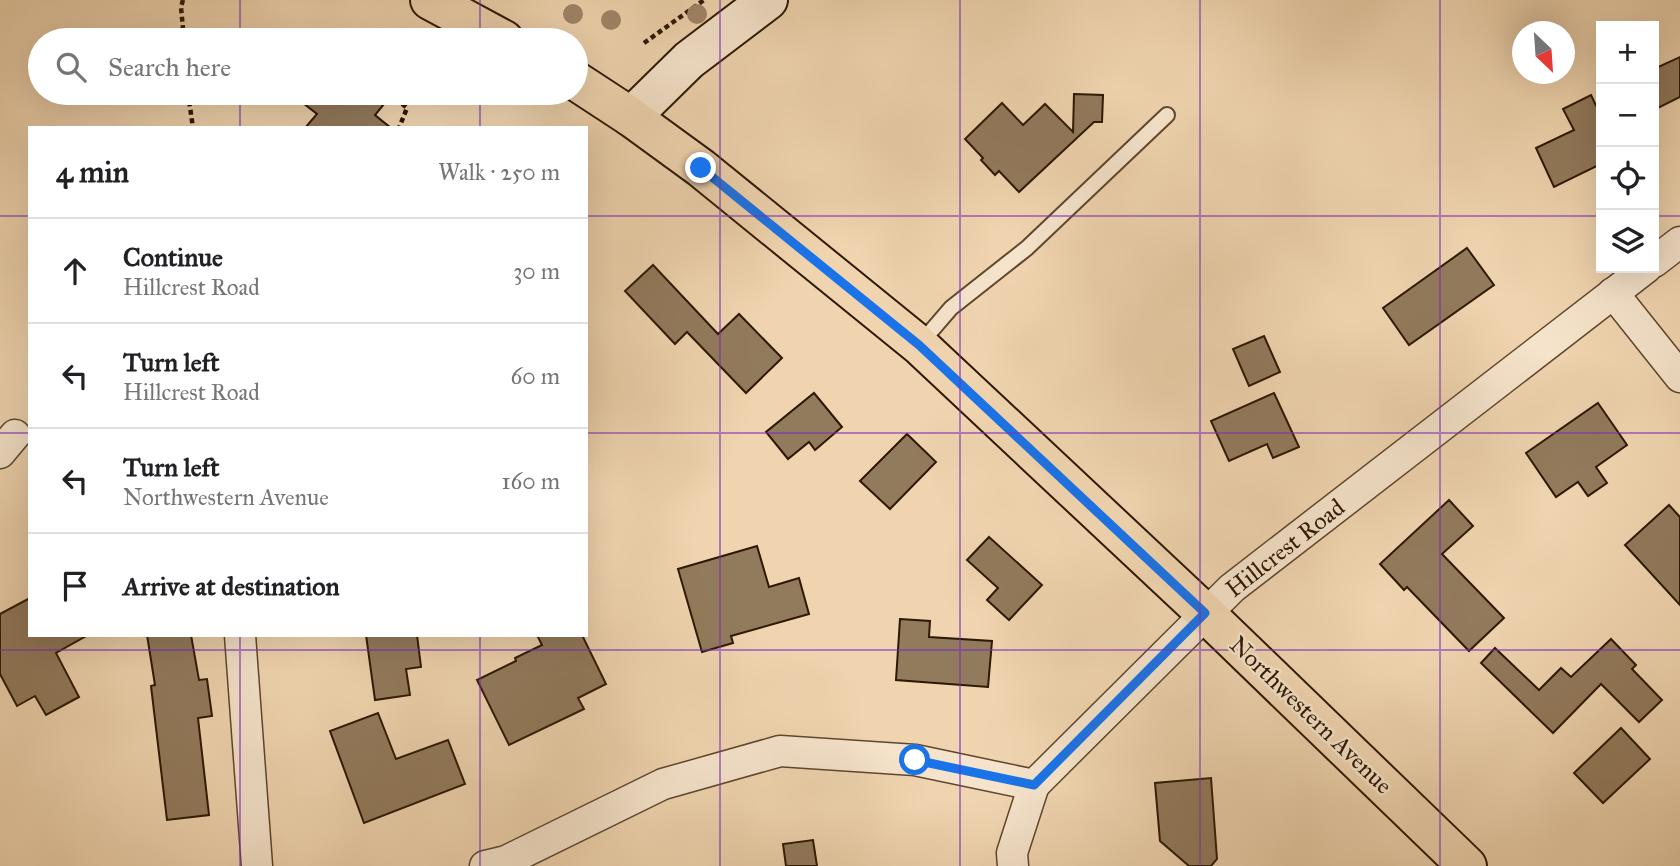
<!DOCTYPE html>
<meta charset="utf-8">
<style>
:root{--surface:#fff;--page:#f6f6f6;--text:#202124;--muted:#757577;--line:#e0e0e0}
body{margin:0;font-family:"IM FELL Great Primer",serif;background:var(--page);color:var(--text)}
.controls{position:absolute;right:21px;top:21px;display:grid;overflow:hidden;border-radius:0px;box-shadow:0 7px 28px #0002}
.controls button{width:63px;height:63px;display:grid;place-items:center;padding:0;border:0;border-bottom:2px solid var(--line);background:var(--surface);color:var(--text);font:35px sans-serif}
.compass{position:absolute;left:1512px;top:21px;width:63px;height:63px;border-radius:50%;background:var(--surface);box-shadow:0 7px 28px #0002;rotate:155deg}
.stop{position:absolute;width:21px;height:21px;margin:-16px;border:5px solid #1a73e8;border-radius:50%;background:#fff}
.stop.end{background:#1a73e8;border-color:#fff;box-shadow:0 2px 7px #0008}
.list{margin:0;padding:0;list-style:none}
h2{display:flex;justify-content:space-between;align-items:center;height:91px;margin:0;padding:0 28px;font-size:30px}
h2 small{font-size:23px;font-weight:400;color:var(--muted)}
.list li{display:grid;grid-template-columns:46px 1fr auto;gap:21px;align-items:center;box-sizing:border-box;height:105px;padding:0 28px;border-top:2px solid var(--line)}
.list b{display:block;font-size:26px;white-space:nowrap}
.list p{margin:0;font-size:23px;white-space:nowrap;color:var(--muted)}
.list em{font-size:23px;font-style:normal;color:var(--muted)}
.icon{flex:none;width:38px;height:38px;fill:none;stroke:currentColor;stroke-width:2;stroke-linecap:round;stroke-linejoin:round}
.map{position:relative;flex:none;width:1680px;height:866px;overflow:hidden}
.search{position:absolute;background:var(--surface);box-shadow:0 7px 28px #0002;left:28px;top:28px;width:560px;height:77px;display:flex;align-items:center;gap:18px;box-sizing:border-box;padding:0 24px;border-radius:38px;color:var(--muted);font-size:26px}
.panel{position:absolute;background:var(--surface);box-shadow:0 7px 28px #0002;left:28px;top:126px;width:560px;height:511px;border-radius:0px}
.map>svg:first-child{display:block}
</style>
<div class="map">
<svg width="1680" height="866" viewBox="0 0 1680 866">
<rect width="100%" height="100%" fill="#efd4af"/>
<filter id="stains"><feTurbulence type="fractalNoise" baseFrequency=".00286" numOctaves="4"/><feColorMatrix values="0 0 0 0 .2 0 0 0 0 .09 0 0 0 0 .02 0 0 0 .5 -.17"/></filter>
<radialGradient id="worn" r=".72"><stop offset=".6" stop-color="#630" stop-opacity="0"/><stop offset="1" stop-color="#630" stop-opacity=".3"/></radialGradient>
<!-- building -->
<g fill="#927a5c" stroke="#2d1802" stroke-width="2">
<path d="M 1680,57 L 1680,97 L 1654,110 L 1654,69 Z"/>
<path d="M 290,93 L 393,93 L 375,115 L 391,128 L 305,128 L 317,114 Z"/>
<path d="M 1074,94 L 1103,95 L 1102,122 L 1094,122 L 1019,192 L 999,171 L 995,175 L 981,160 L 983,158 L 965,139 L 1002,103 L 1023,125 L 1045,104 L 1073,132 Z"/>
<path d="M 1591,95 L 1601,116 L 1601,164 L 1554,187 L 1536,148 L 1574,130 L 1563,109 Z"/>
<path d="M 1467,248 L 1494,285 L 1409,345 L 1383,308 Z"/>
<path d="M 653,265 L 718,334 L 739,314 L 782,358 L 746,393 L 687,332 L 675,344 L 625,291 Z"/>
<path d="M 1264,336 L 1280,372 L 1249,386 L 1233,349 Z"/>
<path d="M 814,393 L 842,427 L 815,450 L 809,442 L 788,459 L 766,432 Z"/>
<path d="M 1274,393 L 1299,447 L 1273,458 L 1267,444 L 1229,461 L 1211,421 Z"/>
<path d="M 1598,403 L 1627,445 L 1596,467 L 1607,483 L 1588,496 L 1578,482 L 1556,497 L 1526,453 Z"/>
<path d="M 907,434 L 936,462 L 890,509 L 860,481 Z"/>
<path d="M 1449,500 L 1473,526 L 1442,554 L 1504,618 L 1469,651 L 1407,587 L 1404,590 L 1380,564 Z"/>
<path d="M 1669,505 L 1680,517 L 1680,605 L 1625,545 Z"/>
<path d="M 989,537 L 1042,585 L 1009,620 L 987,600 L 998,588 L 967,560 Z"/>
<path d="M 757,546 L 769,587 L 799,578 L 809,614 L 731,636 L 733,643 L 702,652 L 678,569 Z"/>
<path d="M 30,598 L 30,635 L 88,635 L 56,653 L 79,697 L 46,715 L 35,696 L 17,706 L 0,674 L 0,614 Z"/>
<path d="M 900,619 L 930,621 L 929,637 L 992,641 L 988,687 L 896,680 Z"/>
<path d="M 147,635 L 191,635 L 199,680 L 207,679 L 212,716 L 198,718 L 209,815 L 167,820 L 151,686 L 155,685 Z"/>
<path d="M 366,635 L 417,635 L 421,667 L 406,669 L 410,695 L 375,700 Z"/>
<path d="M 537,635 L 582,635 L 606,684 L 578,698 L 584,709 L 509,745 L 477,680 L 516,661 L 515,658 L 542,645 Z"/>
<path d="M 1611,639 L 1636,665 L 1632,669 L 1662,700 L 1639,722 L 1601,684 L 1553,733 L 1481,663 L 1495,648 L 1539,690 L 1561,668 L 1571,677 Z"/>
<path d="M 378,713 L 396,759 L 448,740 L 465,784 L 364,823 L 330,731 Z"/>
<path d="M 1621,728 L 1650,759 L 1603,803 L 1574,773 Z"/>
<path d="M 1211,778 L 1217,859 L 1211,866 L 1189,866 L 1160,841 L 1155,783 Z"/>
<path d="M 813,840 L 817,866 L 786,866 L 783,844 Z"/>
</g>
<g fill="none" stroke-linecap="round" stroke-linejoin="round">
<!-- lane casing -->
<g stroke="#5e472d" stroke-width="18">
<path id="lane" d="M 920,344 L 951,308 L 1027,248 L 1167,115"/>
</g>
<!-- street casing -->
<g stroke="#5e472d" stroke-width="33">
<g id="street">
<path d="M 1654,262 L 1680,242"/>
<path d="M 1613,293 L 1680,377"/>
<path d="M 0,453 L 15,435"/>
<path d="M 240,635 L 257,866"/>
<path d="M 485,866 L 506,861 L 663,784 L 780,751 L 915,760 L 1034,785 L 1232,588 L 1646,268"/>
<path d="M 1013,866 L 1012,853 L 1034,785"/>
</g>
</g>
<!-- secondary casing -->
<g stroke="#2d1802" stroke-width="42">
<path id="secondary" d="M 631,117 L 689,60 L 768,0"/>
</g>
<!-- primary casing -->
<g stroke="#2d1802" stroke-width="42">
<g id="primary">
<path d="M 430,0 L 504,40"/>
<path d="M 576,81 L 631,117 L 701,168 L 919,345 L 1205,613 L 1467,866"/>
</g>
</g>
<!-- path -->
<g stroke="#2d1802" stroke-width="4.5" stroke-dasharray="5 3.5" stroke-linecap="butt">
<path d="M 183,0 L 181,7 L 184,40"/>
<path d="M 644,43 L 704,0"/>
<path d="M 188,93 L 193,128"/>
<path d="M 389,93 L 407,108 L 399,128"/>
</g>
<!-- lane -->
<use href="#lane" stroke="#f5e3cb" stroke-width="14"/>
<!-- street -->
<use href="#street" stroke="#f5e3cb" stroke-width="30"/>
<!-- secondary -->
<use href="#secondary" stroke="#f5e3cb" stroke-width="38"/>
<!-- primary -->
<use href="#primary" stroke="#efd4af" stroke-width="38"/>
</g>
<!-- trees -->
<g fill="#9f8668">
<circle cx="573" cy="14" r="10"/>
<circle cx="697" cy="14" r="10"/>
<circle cx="611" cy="20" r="10"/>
</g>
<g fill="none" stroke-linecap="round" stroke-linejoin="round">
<!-- route -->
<path stroke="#1a73e8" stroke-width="9" d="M 701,168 L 919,345 L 1205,613 L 1034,785 L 915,760"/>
</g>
<!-- grid -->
<path fill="none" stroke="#7b2cbf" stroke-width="2" stroke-opacity="0.55" d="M 240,0 L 240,40M 480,0 L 480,40M 720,0 L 720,866M 960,0 L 960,866M 1200,0 L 1200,866M 1440,0 L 1440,866M 240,93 L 240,128M 480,93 L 480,128M 0,216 L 30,216M 586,216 L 1601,216M 1654,216 L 1680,216M 0,433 L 30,433M 586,433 L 1680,433M 240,635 L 240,866M 480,635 L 480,866M 0,650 L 1680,650"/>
<g text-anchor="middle" stroke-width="5" stroke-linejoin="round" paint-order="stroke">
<!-- street labels -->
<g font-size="24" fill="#2d1802" stroke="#f5e3cb">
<text transform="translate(1285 548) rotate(-38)" y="8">Hillcrest Road</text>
<text transform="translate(1311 715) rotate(44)" y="8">Northwestern Avenue</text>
</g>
</g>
<rect width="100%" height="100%" filter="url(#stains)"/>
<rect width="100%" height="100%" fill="url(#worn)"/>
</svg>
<div class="controls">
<button>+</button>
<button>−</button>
<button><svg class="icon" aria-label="locate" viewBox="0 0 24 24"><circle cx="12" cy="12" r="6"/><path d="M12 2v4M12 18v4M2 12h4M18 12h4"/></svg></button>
<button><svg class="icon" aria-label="layers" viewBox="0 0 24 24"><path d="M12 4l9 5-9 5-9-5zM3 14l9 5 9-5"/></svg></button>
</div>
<svg class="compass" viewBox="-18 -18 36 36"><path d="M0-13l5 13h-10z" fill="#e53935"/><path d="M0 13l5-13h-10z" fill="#757577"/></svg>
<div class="stop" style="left:915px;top:760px"></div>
<div class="stop end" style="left:701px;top:168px"></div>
<div class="search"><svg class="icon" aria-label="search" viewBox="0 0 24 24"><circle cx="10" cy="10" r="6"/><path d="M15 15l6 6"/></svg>Search here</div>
<section class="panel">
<h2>4 min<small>Walk · 250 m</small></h2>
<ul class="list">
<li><svg class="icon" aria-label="ahead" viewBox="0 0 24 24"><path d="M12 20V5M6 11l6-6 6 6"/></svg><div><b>Continue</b><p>Hillcrest Road</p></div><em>30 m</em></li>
<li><svg class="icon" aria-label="left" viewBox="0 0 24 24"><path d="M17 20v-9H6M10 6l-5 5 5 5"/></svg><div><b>Turn left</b><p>Hillcrest Road</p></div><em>60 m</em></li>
<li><svg class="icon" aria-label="left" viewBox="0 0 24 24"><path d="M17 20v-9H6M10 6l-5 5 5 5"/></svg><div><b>Turn left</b><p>Northwestern Avenue</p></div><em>160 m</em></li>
<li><svg class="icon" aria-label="arrive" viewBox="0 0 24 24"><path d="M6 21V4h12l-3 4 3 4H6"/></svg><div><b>Arrive at destination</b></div></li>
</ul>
</section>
</div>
